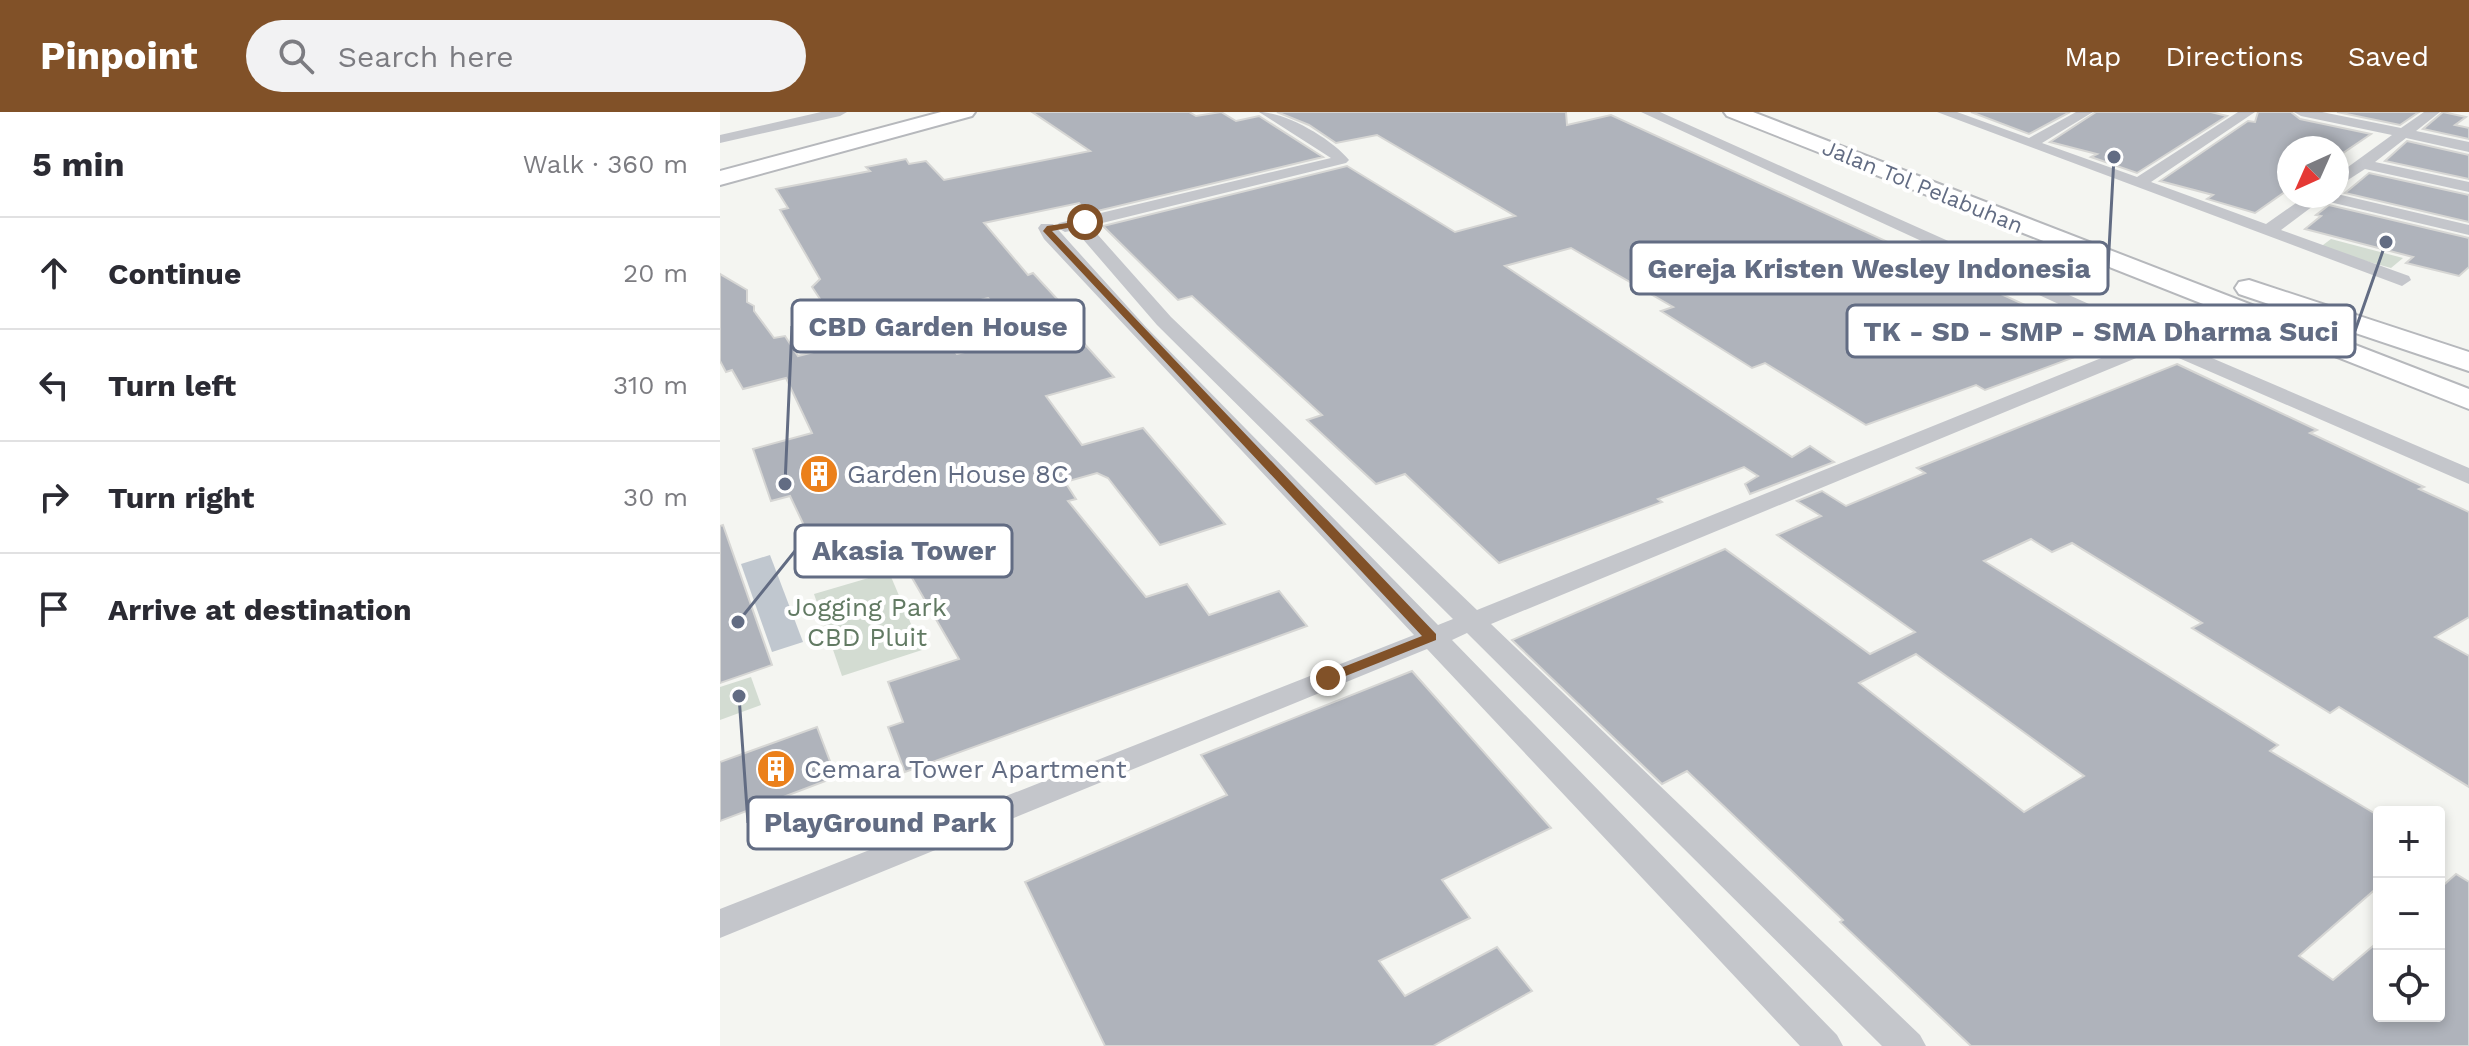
<!DOCTYPE html>
<meta charset="utf-8">
<style>
:root{--surface:#fff;--page:#f2f2f3;--text:#2b2b33;--muted:#7c7c81;--line:#e1e1e2;--accent:#815128}
body{margin:0;font-family:"Work Sans",sans-serif;background:var(--page);color:var(--text)}
.controls{position:absolute;right:24px;bottom:24px;display:grid;overflow:hidden;border-radius:8px;box-shadow:0 4px 12px #0003}
.controls button{width:72px;height:72px;display:grid;place-items:center;padding:0;border:0;border-bottom:2px solid var(--line);background:var(--surface);color:var(--text);font:40px sans-serif}
.compass{position:absolute;left:1557px;top:24px;width:72px;height:72px;border-radius:50%;background:var(--surface);box-shadow:0 4px 12px #0003;rotate:225deg}
.stop{position:absolute;width:24px;height:24px;margin:-18px;border:6px solid #815128;border-radius:50%;background:#fff}
.stop.end{background:#815128;border-color:#fff;box-shadow:0 2px 8px #0008}
.list{margin:0;padding:0;list-style:none}
h2{display:flex;justify-content:space-between;align-items:center;height:104px;margin:0;padding:0 32px;font-size:34px}
h2 small{font-size:26px;font-weight:400;color:var(--muted)}
.list li{display:grid;grid-template-columns:52px 1fr auto;gap:24px;align-items:center;box-sizing:border-box;height:112px;padding:0 32px;border-top:2px solid var(--line)}
.list b{display:block;font-size:30px;white-space:nowrap}
.list em{font-size:26px;font-style:normal;color:var(--muted)}
.icon{flex:none;width:44px;height:44px;fill:none;stroke:currentColor;stroke-width:2;stroke-linecap:round;stroke-linejoin:round}
.map{position:relative;flex:none;width:1749px;height:934px;overflow:hidden}
header{display:flex;align-items:center;gap:48px;box-sizing:border-box;height:112px;padding:0 40px;background:var(--accent);color:#fff}
header strong{font-size:38px}
nav{display:flex;gap:44px;margin-inline-start:auto;font-size:28px}
.search{width:560px;height:72px;background:var(--page);display:flex;align-items:center;gap:20px;box-sizing:border-box;padding:0 28px;border-radius:44px;color:var(--muted);font-size:30px}
main{display:flex}
aside{flex:1;background:var(--surface)}
.map>svg:first-child{display:block}
</style>
<header>
<strong>Pinpoint</strong>
<div class="search"><svg class="icon" aria-label="search" viewBox="0 0 24 24"><circle cx="10" cy="10" r="6"/><path d="M15 15l6 6"/></svg>Search here</div>
<nav><a>Map</a><a>Directions</a><a>Saved</a></nav>
</header>
<main>
<aside>
<h2>5 min<small>Walk · 360 m</small></h2>
<ul class="list">
<li><svg class="icon" aria-label="ahead" viewBox="0 0 24 24"><path d="M12 20V5M6 11l6-6 6 6"/></svg><div><b>Continue</b></div><em>20 m</em></li>
<li><svg class="icon" aria-label="left" viewBox="0 0 24 24"><path d="M17 20v-9H6M10 6l-5 5 5 5"/></svg><div><b>Turn left</b></div><em>310 m</em></li>
<li><svg class="icon" aria-label="right" viewBox="0 0 24 24"><path d="M7 20v-9h11M14 6l5 5-5 5"/></svg><div><b>Turn right</b></div><em>30 m</em></li>
<li><svg class="icon" aria-label="arrive" viewBox="0 0 24 24"><path d="M6 21V4h12l-3 4 3 4H6"/></svg><div><b>Arrive at destination</b></div></li>
</ul>
</aside>
<div class="map">
<svg width="1749" height="934" viewBox="0 0 1749 934">
<rect width="100%" height="100%" fill="#f4f5f1"/>
<!-- green -->
<g fill="#d3dcd2">
<path d="M 1611,127 L 1683,146 L 1671,156 L 1599,136 Z"/>
<path d="M 169,460 L 202,538 L 122,564 L 94,482 Z"/>
<path d="M 31,565 L 41,593 L 0,608 L 0,575 Z"/>
</g>
<!-- water -->
<path fill="#c0c7cf" d="M 50,443 L 83,530 L 52,540 L 21,452 Z"/>
<!-- building -->
<g fill="#afb3bb" stroke="#d6d6d4" stroke-width="2" fill-rule="evenodd">
<path d="M 312,0 L 469,0 L 476,4 L 501,0 L 516,9 L 539,4 L 603,45 L 369,101 L 359,91 L 264,111 L 308,163 L 313,161 L 339,189 L 329,192 L 394,265 L 326,284 L 362,333 L 423,316 L 505,412 L 440,433 L 388,366 L 377,361 L 345,370 L 356,387 L 348,389 L 426,485 L 467,472 L 489,503 L 559,479 L 587,514 L 185,660 L 168,615 L 183,610 L 168,570 L 239,547 L 177,440 L 107,462 L 70,384 L 51,389 L 33,337 L 92,321 L 66,266 L 23,277 L 12,258 L 6,260 L 0,249 L 0,162 L 27,178 L 27,190 L 34,194 L 34,199 L 54,226 L 65,224 L 78,244 L 113,235 L 112,207 L 99,192 L 100,187 L 92,175 L 100,167 L 60,98 L 68,96 L 56,77 L 150,59 L 146,55 L 186,47 L 189,52 L 206,49 L 224,68 L 370,39 ZM 268,186 L 303,226 L 237,242 L 202,202 Z"/>
<path d="M 557,0 L 846,0 L 847,13 L 891,3 L 1390,232 L 1265,278 L 1256,273 L 1146,313 L 1045,251 L 1032,256 L 941,199 L 953,195 L 851,136 L 785,154 L 1072,345 L 1090,334 L 1114,350 L 1030,382 L 1025,372 L 1038,364 L 1024,355 L 938,387 L 942,390 L 779,451 L 685,362 L 656,372 L 587,308 L 602,303 L 472,184 L 458,188 L 383,114 L 627,54 L 735,120 L 795,104 L 657,23 L 616,31 L 589,13 Z"/>
<path d="M 1251,0 L 1350,0 L 1309,22 Z"/>
<path d="M 1376,0 L 1491,0 L 1507,4 L 1417,61 L 1371,45 L 1377,42 L 1330,30 Z"/>
<path d="M 1538,0 L 1571,0 L 1580,7 L 1651,22 L 1617,45 L 1617,36 L 1569,36 L 1569,77 L 1535,101 L 1487,87 L 1493,83 L 1440,69 L 1528,9 L 1535,10 Z"/>
<path d="M 1617,0 L 1699,0 L 1680,13 Z"/>
<path d="M 1723,0 L 1746,5 L 1735,13 L 1749,16 L 1749,27 L 1703,17 Z"/>
<path d="M 1687,29 L 1749,43 L 1749,67 L 1665,49 Z"/>
<path d="M 1649,61 L 1749,83 L 1749,110 L 1625,81 Z"/>
<path d="M 1609,93 L 1749,126 L 1749,155 L 1739,164 L 1686,151 L 1693,145 L 1585,117 L 1601,104 L 1596,103 Z"/>
<path d="M 1457,252 L 1597,318 L 1590,321 L 1704,375 L 1699,377 L 1749,400 L 1749,505 L 1715,525 L 1749,544 L 1749,675 L 1619,595 L 1610,601 L 1472,516 L 1482,511 L 1352,431 L 1332,440 L 1311,427 L 1264,449 L 1558,633 L 1550,639 L 1659,704 L 1659,774 L 1579,844 L 1613,868 L 1659,829 L 1659,904 L 1719,904 L 1719,777 L 1736,762 L 1749,770 L 1749,934 L 1251,934 L 1120,810 L 1123,808 L 967,659 L 942,672 L 792,528 L 1005,437 L 1150,542 L 1195,520 L 1057,423 L 1101,404 L 1077,389 L 1102,379 L 1126,394 L 1205,361 L 1197,356 ZM 1196,542 L 1309,624 L 1364,664 L 1304,700 L 1139,571 Z"/>
<path d="M 3,413 L 52,553 L 0,571 L 0,414 Z"/>
<path d="M 692,559 L 831,716 L 722,768 L 750,806 L 659,849 L 685,884 L 777,835 L 812,879 L 713,934 L 385,934 L 305,770 L 507,683 L 481,643 Z"/>
<path d="M 97,615 L 116,665 L 0,709 L 0,650 Z"/>
</g>
<g fill="none" stroke-linecap="round" stroke-linejoin="round">
<!-- highway casing -->
<g stroke="#b6b8bc" stroke-width="4">
<g id="highway">
<path d="M 221,0 L 255,0 L 252,4 L 0,73 L 0,59 Z"/>
<path d="M 1004,0 L 1033,0 L 1749,277 L 1749,297 L 1007,4 Z"/>
<path d="M 1529,168 L 1749,240 L 1749,259 L 1519,182 L 1515,176 L 1519,170 Z"/>
</g>
</g>
<!-- minor -->
<g fill="#c4c6cb" fill-rule="evenodd">
<path d="M 101,0 L 127,0 L 120,4 L 0,31 L 0,23 Z"/>
<path d="M 539,0 C 566,0 612,27 629,48 L 626,51 L 370,114 L 451,205 L 757,498 L 1421,230 L 921,0 L 940,0 L 1445,226 L 1749,356 L 1749,372 L 1438,237 L 771,512 L 1200,923 L 1206,934 L 1162,934 L 747,521 L 732,528 L 1117,923 L 1123,934 L 1080,934 L 707,537 L 0,826 L 0,797 L 694,523 L 324,127 L 318,116 L 321,112 L 333,112 L 425,214 L 718,513 L 733,507 L 437,213 L 355,118 L 345,120 L 336,115 L 339,111 L 611,46 Z"/>
<path d="M 1217,0 L 1237,0 L 1309,26 L 1356,0 L 1373,0 L 1322,31 L 1417,65 L 1518,0 L 1535,0 L 1431,70 L 1546,112 L 1586,84 L 1617,82 L 1749,113 L 1749,123 L 1601,88 L 1561,118 L 1689,164 L 1691,168 L 1682,174 Z"/>
<path d="M 1574,0 L 1602,0 L 1681,16 L 1704,0 L 1720,0 L 1696,19 L 1749,30 L 1749,40 L 1686,26 L 1655,50 L 1749,70 L 1749,80 L 1645,57 L 1617,75 L 1617,63 L 1672,23 L 1581,4 Z"/>
</g>
<!-- highway -->
<use href="#highway" fill="#fff" fill-rule="evenodd"/>
</g>
<!-- route -->
<path fill="#815128" d="M 368,108 L 368,112 L 332,119 L 716,522 L 716,528 L 613,569 L 603,569 L 603,563 L 702,524 L 323,119 L 327,114 Z"/>
<!-- icons -->
<defs>
<g id="building-disc" transform="scale(2)"><circle r="9.5" fill="#eb801b" stroke="#fff"/><path d="M-4-6H4V6H1V3H-1V6H-4ZM-2.5-4.3h1.7v1.8h-1.7ZM.8-4.3h1.7v1.8H.8ZM-2.5-1h1.7V.8h-1.7ZM.8-1h1.7V.8H.8Z" fill="#fff"/></g>
</defs>
<g fill-rule="evenodd">
<use href="#building-disc" x="99" y="362"/>
<use href="#building-disc" x="56" y="657"/>
</g>
<g text-anchor="middle" stroke-width="8" stroke-linejoin="round" paint-order="stroke">
<!-- far-street labels -->
<g font-size="22" fill="#626c83" stroke="#fff">
<text transform="translate(1203 74) rotate(22)" y="8">Jalan Tol Pelabuhan</text>
</g>
<!-- poi labels -->
<g font-size="26" fill="#626c83" stroke="#fff" text-anchor="start">
<text x="127" y="371">Garden House 8C</text>
<text x="84" y="666">Cemara Tower Apartment</text>
</g>
<!-- park labels -->
<g font-size="26" fill="#627a63" stroke="#fff">
<text x="147" y="504">Jogging Park<tspan x="147" dy="30">CBD Pluit</tspan></text>
</g>
</g>
<!-- callouts -->
<path fill="none" stroke="#626c83" stroke-width="3" d="M1394 45L1388 156M65 372L72 214M1666 130L1635 219M18 510L75 439M19 584L28 711"/>
<g fill="#626c83" stroke="#fff" stroke-width="3">
<circle cx="1394" cy="45" r="8"/>
<circle cx="65" cy="372" r="8"/>
<circle cx="1666" cy="130" r="8"/>
<circle cx="18" cy="510" r="8"/>
<circle cx="19" cy="584" r="8"/>
</g>
<g fill="#fff" stroke="#626c83" stroke-width="3">
<rect x="911" y="130" width="477" height="52" rx="8"/>
<rect x="72" y="188" width="292" height="52" rx="8"/>
<rect x="1127" y="193" width="508" height="52" rx="8"/>
<rect x="75" y="413" width="217" height="52" rx="8"/>
<rect x="28" y="685" width="264" height="52" rx="8"/>
</g>
<g font-size="28" text-anchor="middle" font-weight="bold" fill="#626c83">
<text x="1149" y="166">Gereja Kristen Wesley Indonesia</text>
<text x="218" y="224">CBD Garden House</text>
<text x="1381" y="229">TK - SD - SMP - SMA Dharma Suci</text>
<text x="184" y="448">Akasia Tower</text>
<text x="160" y="720">PlayGround Park</text>
</g>
</svg>
<div class="controls">
<button>+</button>
<button>−</button>
<button><svg class="icon" aria-label="locate" viewBox="0 0 24 24"><circle cx="12" cy="12" r="6"/><path d="M12 2v4M12 18v4M2 12h4M18 12h4"/></svg></button>
</div>
<svg class="compass" viewBox="-18 -18 36 36"><path d="M0-13l5 13h-10z" fill="#e53935"/><path d="M0 13l5-13h-10z" fill="#7c7c81"/></svg>
<div class="stop" style="left:365px;top:110px"></div>
<div class="stop end" style="left:608px;top:566px"></div>
</div>
</main>
